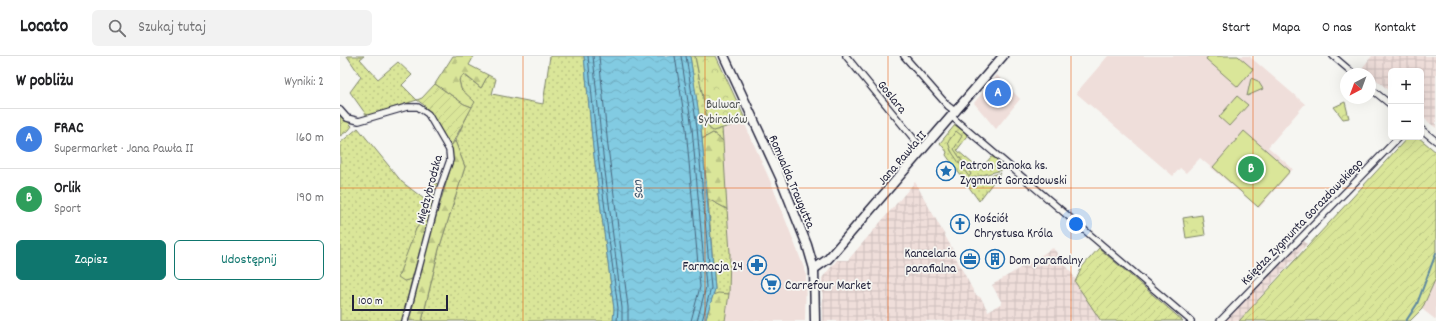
<!DOCTYPE html>
<html lang="pl">
<meta charset="utf-8">
<style>
:root{--surface:#fff;--page:#f2f2f2;--text:#202124;--muted:#757577;--line:#e0e0e0;--accent:#0f766e}
body{margin:0;font-family:Dekko,sans-serif;background:var(--page);color:var(--text)}
.controls{position:absolute;right:12px;top:12px;display:grid;overflow:hidden;border-radius:6px;box-shadow:0 4px 16px #0002}
.controls button{width:36px;height:36px;display:grid;place-items:center;padding:0;border:0;border-bottom:1px solid var(--line);background:var(--surface);color:var(--text);font:20px sans-serif}
.compass{position:absolute;left:1000px;top:12px;width:36px;height:36px;border-radius:50%;background:var(--surface);box-shadow:0 4px 16px #0002;rotate:221deg}
.scale{position:absolute;left:12px;bottom:10px;width:96px;box-sizing:border-box;padding-left:4px;border:2px solid #22223b;border-top:0;font-size:11px;line-height:14px;white-space:nowrap;color:#22223b;-webkit-text-stroke:3px #f6f6f2;paint-order:stroke}
.you{position:absolute;left:736px;top:168px;width:14px;height:14px;margin:-10px;border:3px solid #fff;border-radius:50%;background:#1a73e8;box-shadow:0 0 0 6px #1a73e833}
.badge{display:grid;place-items:center;width:26px;height:26px;border-radius:50%;background:var(--accent);color:#fff;font-size:13px;font-weight:700}
.pin{position:absolute;translate:-50% -50%;border:2px solid #fff;box-shadow:0 1px 4px #0006}
.list{margin:0;padding:0;list-style:none}
h2{display:flex;justify-content:space-between;align-items:center;height:52px;margin:0;padding:0 16px;font-size:17px}
h2 small{font-size:13px;font-weight:400;color:var(--muted)}
.list li{display:grid;grid-template-columns:26px 1fr auto;gap:12px;align-items:center;box-sizing:border-box;height:60px;padding:0 16px;border-top:1px solid var(--line)}
.list b{display:block;font-size:15px;white-space:nowrap}
.list p{margin:0;font-size:13px;white-space:nowrap;color:var(--muted)}
.list em{font-size:13px;font-style:normal;color:var(--muted)}
.actions{display:flex;gap:8px;padding:12px 16px}
.actions a{flex:1;padding:9px 0;border:1px solid var(--accent);border-radius:6px;text-align:center;font-size:14px;color:var(--accent)}
.actions .main{background:var(--accent);color:#fff}
.icon{flex:none;width:22px;height:22px;fill:none;stroke:currentColor;stroke-width:2;stroke-linecap:round;stroke-linejoin:round}
.map{position:relative;flex:none;width:1096px;height:265px;overflow:hidden}
header{display:flex;align-items:center;gap:24px;box-sizing:border-box;height:56px;padding:0 20px;background:var(--surface);border-bottom:1px solid var(--line)}
header strong{font-size:19px}
nav{display:flex;gap:22px;margin-inline-start:auto;font-size:14px}
.search{width:280px;height:36px;background:var(--page);display:flex;align-items:center;gap:10px;box-sizing:border-box;padding:0 14px;border-radius:6px;color:var(--muted);font-size:15px}
main{display:flex}
aside{flex:1;background:var(--surface)}
.map>svg:first-child{display:block}
</style>
<header>
<strong>Locato</strong>
<div class="search"><svg class="icon" aria-label="search" viewBox="0 0 24 24"><circle cx="10" cy="10" r="6"/><path d="M15 15l6 6"/></svg>Szukaj tutaj</div>
<nav><a>Start</a><a>Mapa</a><a>O nas</a><a>Kontakt</a></nav>
</header>
<main>
<aside>
<h2>W pobliżu<small>Wyniki: 2</small></h2>
<ul class="list">
<li><span class="badge" style="background:#3f7fe0">A</span><div><b>FRAC</b><p>Supermarket · Jana Pawła II</p></div><em>160 m</em></li>
<li><span class="badge" style="background:#2e9e5b">B</span><div><b>Orlik</b><p>Sport</p></div><em>190 m</em></li>
</ul>
<div class="actions"><a class="main">Zapisz</a><a>Udostępnij</a></div>
</aside>
<div class="map">
<svg width="1096" height="265" viewBox="0 0 1096 265">
<defs>
<pattern id="industrial-grid" width="8" height="8" patternUnits="userSpaceOnUse"><rect width="8" height="8" fill="#efdeda"/><path d="M0 4h8M4 0v8" fill="none" stroke="#cdbebc"/></pattern>
<pattern id="grass-dots" width="8" height="8" patternUnits="userSpaceOnUse"><rect width="8" height="8" fill="#dae699"/><path d="M2 2h.1M6 6h.1" fill="none" stroke="#bbc585" stroke-width="1.8" stroke-linecap="round"/></pattern>
<pattern id="forest-firs" width="22" height="20" patternUnits="userSpaceOnUse"><rect width="22" height="20" fill="#dae699"/><path d="M5 1l3.5 6h-7zM16 11l3.5 6h-7z" fill="#bbc585"/></pattern>
<pattern id="park-crowns" width="20" height="18" patternUnits="userSpaceOnUse"><rect width="20" height="18" fill="#dae699"/><path d="M2 6a3 3 0 1 1 6 0M12 15a3 3 0 1 1 6 0" fill="none" stroke="#bbc585"/></pattern>
<pattern id="garden-furrows" width="10" height="10" patternUnits="userSpaceOnUse"><rect width="10" height="10" fill="#dae699"/><path d="M-1 1l2-2M0 10L10 0M9 11l2-2" fill="none" stroke="#bbc585"/></pattern>
<pattern id="water-waves" width="16" height="10" patternUnits="userSpaceOnUse"><rect width="16" height="10" fill="#82cbe2"/><path d="M0 5q4-4 8 0t8 0" fill="none" stroke="#70aec3"/></pattern>
</defs>
<rect width="100%" height="100%" fill="#f6f6f2"/>
<filter id="ink" filterUnits="userSpaceOnUse"><feTurbulence type="fractalNoise" baseFrequency=".025" numOctaves="2"/><feDisplacementMap in="SourceGraphic" scale="8" xChannelSelector="R" yChannelSelector="G"/><feConvolveMatrix kernelMatrix="1 2 1 2 8 2 1 2 1" color-interpolation-filters="sRGB"/></filter>
<g filter="url(#ink)">
<!-- built -->
<g fill="#efdeda">
<path d="M 768,0 L 909,0 L 965,48 L 928,91 L 953,113 L 919,152 L 860,102 L 846,117 L 840,112 L 833,120 L 736,37 Z"/>
<path d="M 657,19 L 680,43 L 656,73 L 634,47 Z"/>
<path d="M 404,66 L 432,129 L 466,217 L 465,265 L 385,265 L 389,238 L 390,197 L 382,72 Z"/>
<path d="M 1096,222 L 1096,264 L 1082,253 Z"/>
</g>
<!-- industrial -->
<g fill="url(#industrial-grid)">
<path d="M 1032,0 L 1096,0 L 1096,72 L 1081,60 L 1081,15 L 1051,15 L 1051,36 L 1022,12 Z"/>
<path d="M 575,126 L 613,194 L 617,204 L 635,238 L 641,242 L 648,255 L 662,247 L 652,229 L 713,192 L 731,216 L 761,265 L 483,265 L 482,222 L 497,204 L 508,204 Z"/>
<path d="M 963,184 L 967,188 L 899,265 L 883,265 Z"/>
</g>
<!-- grass -->
<g fill="url(#grass-dots)" stroke="#7e846a">
<path d="M 7,0 L 24,0 L 20,3 L 38,23 L 58,6 L 72,19 L 62,29 L 77,44 L 27,60 L 10,36 L 21,21 Z"/>
<path d="M 210,0 L 244,0 L 253,92 L 274,253 L 273,265 L 82,265 L 99,193 L 125,111 L 115,85 L 134,46 L 121,33 L 119,24 L 123,18 L 141,32 L 148,19 L 156,23 L 152,38 L 203,48 Z"/>
<path d="M 350,0 L 355,0 L 369,72 L 373,75 L 382,72 L 383,85 L 373,77 L 362,83 Z"/>
<path d="M 615,69 L 626,77 L 627,81 L 617,94 L 640,114 L 651,101 L 655,101 L 666,110 L 662,114 L 624,124 L 606,99 L 607,96 L 600,87 Z"/>
<path d="M 18,72 L 62,126 L 84,143 L 91,133 L 92,126 L 98,128 L 92,152 L 76,173 L 64,225 L 72,223 L 62,265 L 0,265 L 0,87 Z"/>
<path d="M 660,117 L 639,145 L 626,127 Z"/>
<path d="M 368,143 L 387,153 L 390,197 L 389,238 L 373,239 L 375,233 Z"/>
</g>
<!-- forest -->
<g fill="url(#forest-firs)" stroke="#7e846a">
<path d="M 113,0 L 134,0 L 129,9 L 148,19 L 141,32 L 124,18 L 119,24 L 121,33 L 135,46 L 132,51 L 124,48 L 95,28 Z"/>
<path d="M 616,75 L 622,80 L 614,93 L 631,118 L 629,121 L 611,95 L 608,86 Z"/>
<path d="M 373,77 L 383,85 L 387,153 L 368,143 L 362,83 Z"/>
<path d="M 115,85 L 125,111 L 99,193 L 82,265 L 69,265 L 86,194 L 113,104 L 111,90 Z"/>
<path d="M 92,152 L 72,223 L 64,225 L 58,221 L 76,173 Z"/>
<path d="M 378,237 L 389,238 L 385,265 L 365,265 L 373,239 Z"/>
</g>
<!-- park -->
<g fill="url(#park-crowns)" stroke="#7e846a">
<path d="M 355,0 L 376,0 L 406,65 L 373,75 L 369,72 Z"/>
<path d="M 1005,46 L 1009,62 L 1003,63 L 994,51 Z"/>
<path d="M 862,159 L 865,179 L 846,182 L 843,162 Z"/>
</g>
<!-- garden -->
<g fill="url(#garden-furrows)" stroke="#7e846a">
<path d="M 95,28 L 124,48 L 132,51 L 111,90 L 84,49 L 77,44 L 82,42 Z"/>
<path d="M 0,58 L 12,70 L 9,74 L 0,80 Z"/>
<path d="M 1068,81 L 1078,81 L 1096,96 L 1096,222 L 1082,253 L 1070,265 L 899,265 Z"/>
<path d="M 759,192 L 843,265 L 761,265 L 735,226 L 742,211 Z"/>
</g>
<!-- pitch -->
<g fill="#dae699" stroke="#7e846a">
<path d="M 868,0 L 898,0 L 913,13 L 898,31 L 866,3 Z"/>
<path d="M 911,22 L 918,25 L 923,33 L 907,40 Z"/>
<path d="M 897,40 L 908,49 L 889,70 L 879,61 Z"/>
<path d="M 904,75 L 950,115 L 918,151 L 873,111 Z"/>
</g>
<!-- water -->
<path fill="url(#water-waves)" stroke="#5c879f" d="M 244,0 L 350,0 L 361,71 L 375,233 L 365,265 L 273,265 L 274,253 L 253,92 Z"/>
<g fill="none" stroke-linecap="round" stroke-linejoin="round">
<!-- shore -->
<g stroke="#48667e" stroke-width="1">
<path d="M 248,0 L 257,92 L 278,252 L 277,265"/>
<path d="M 253,0 L 262,91 L 282,252 L 282,265"/>
<path d="M 259,0 L 268,91 L 288,251 L 288,265"/>
<path d="M 335,0 L 346,72 L 360,231 L 351,265"/>
<path d="M 341,0 L 352,72 L 366,231 L 357,265"/>
<path d="M 346,0 L 357,71 L 371,232 L 362,265"/>
</g>
<!-- stream -->
<path stroke="#5c879f" stroke-width="2" d="M 1066,265 L 1077,248 L 1096,197"/>
<!-- street casing -->
<g stroke="#22223b" stroke-width="8">
<g id="street">
<path d="M 506,0 L 583,94"/>
<path d="M 564,0 L 608,50 L 616,56"/>
<path d="M 993,0 L 1014,18"/>
<path d="M 1030,32 L 1051,49"/>
<path d="M 0,54 L 7,62 L 19,65 L 67,51 L 78,51 L 88,58 L 109,94 L 110,104 L 99,135 L 65,265"/>
<path d="M 612,61 L 851,265"/>
<path d="M 1081,73 L 1096,85"/>
<path d="M 880,265 L 1059,81"/>
</g>
</g>
<!-- secondary casing -->
<g stroke="#22223b" stroke-width="11">
<g id="secondary">
<path d="M 384,0 L 440,121 L 467,189 L 474,213 L 475,265"/>
<path d="M 474,213 L 488,203 L 663,0"/>
</g>
</g>
<!-- street -->
<use href="#street" stroke="#f6f6f2" stroke-width="5.5"/>
<!-- secondary -->
<use href="#secondary" stroke="#f6f6f2" stroke-width="8"/>
</g>
</g>
<!-- grid -->
<path fill="none" stroke="#e8590c" stroke-width="1" stroke-opacity="0.55" d="M 183,0 L 183,265M 365,0 L 365,265M 548,0 L 548,265M 731,0 L 731,265M 913,0 L 913,265M 0,132 L 1096,132"/>
<!-- icons -->
<defs>
<g id="sight-ring" transform="scale(1)"><circle r="9.5" fill="#f6f6f2" stroke="#1f6fb2" stroke-width="1.5"/><path d="M0-6L1.8-2.2L6-1.7L2.9 1.2L3.7 5.4L0 3.3L-3.7 5.4L-2.9 1.2L-6-1.7L-1.8-2.2Z" fill="#1f6fb2"/></g>
<g id="church-ring" transform="scale(1)"><circle r="9.5" fill="#f6f6f2" stroke="#1f6fb2" stroke-width="1.5"/><path d="M-1.2-6h2.4v3.5h3.3v2.4h-3.3V6h-2.4V-.1h-3.3v-2.4h3.3Z" fill="#1f6fb2"/></g>
<g id="office-ring" transform="scale(1)"><circle r="9.5" fill="#f6f6f2" stroke="#1f6fb2" stroke-width="1.5"/><path d="M-6-3h4V-5.5h4V-3h4V5H-6ZM-1-4.5V-3h2v-1.5ZM-6 0V1H6V0Z" fill="#1f6fb2"/></g>
<g id="building-ring" transform="scale(1)"><circle r="9.5" fill="#f6f6f2" stroke="#1f6fb2" stroke-width="1.5"/><path d="M-4-6H4V6H1V3H-1V6H-4ZM-2.5-4.3h1.7v1.8h-1.7ZM.8-4.3h1.7v1.8H.8ZM-2.5-1h1.7V.8h-1.7ZM.8-1h1.7V.8H.8Z" fill="#1f6fb2"/></g>
<g id="pharmacy-ring" transform="scale(1)"><circle r="9.5" fill="#f6f6f2" stroke="#1f6fb2" stroke-width="1.5"/><path d="M-2-6h4v4h4v4h-4v4h-4v-4h-4v-4h4Z" fill="#1f6fb2"/></g>
<g id="supermarket-ring" transform="scale(1)"><circle r="9.5" fill="#f6f6f2" stroke="#1f6fb2" stroke-width="1.5"/><path d="M-6-5.5h2.5l.6 2H6L4.5 2H-2.5L-4.4-4H-6ZM-1.5 3.2a1.3 1.3 0 1 0 .1 0ZM3 3.2a1.3 1.3 0 1 0 .1 0Z" fill="#1f6fb2"/></g>
</defs>
<g fill-rule="evenodd">
<use href="#sight-ring" x="606" y="115"/>
<use href="#church-ring" x="620" y="168"/>
<use href="#office-ring" x="630" y="203"/>
<use href="#building-ring" x="655" y="203"/>
<use href="#pharmacy-ring" x="417" y="209"/>
<use href="#supermarket-ring" x="431" y="228"/>
</g>
<g text-anchor="middle" stroke-width="3.5" stroke-linejoin="round" paint-order="stroke">
<!-- street labels -->
<g font-size="13" fill="#22223b" stroke="#f6f6f2">
<text transform="translate(553 40) rotate(51)" y="5">Goslara</text>
<text transform="translate(561 101) rotate(-49)" y="5">Jana Pawła II</text>
<text transform="translate(453 125) rotate(67)" y="5">Romualda Traugutta</text>
<text transform="translate(88 133) rotate(-75)" y="5">Międzybrodzka</text>
<text transform="translate(961 165) rotate(-46)" y="5">Księdza Zygmunta Gorazdowskiego</text>
</g>
<!-- park labels -->
<g font-size="13" fill="#505352" stroke="#f6f6f2">
<text x="383" y="52">Bulwar<tspan x="383" dy="15">Sybiraków</tspan></text>
</g>
<!-- poi labels -->
<g font-size="13" fill="#22223b" stroke="#f6f6f2" text-anchor="start">
<text x="620" y="113">Patron Sanoka ks.<tspan x="620" dy="15">Zygmunt Gorazdowski</tspan></text>
<text x="634" y="166">Kościół<tspan x="634" dy="15">Chrystusa Króla</tspan></text>
<text x="616" y="201" text-anchor="end">Kancelaria<tspan x="616" dy="15">parafialna</tspan></text>
<text x="669" y="208">Dom parafialny</text>
<text x="403" y="214" text-anchor="end">Farmacja 24</text>
<text x="445" y="233">Carrefour Market</text>
</g>
<!-- water labels -->
<g font-size="14" font-style="italic" fill="#3f556d" stroke="#f6f6f2">
<text transform="translate(297 134) rotate(-96)" y="5">San</text>
</g>
</g>
</svg>
<div class="controls">
<button>+</button>
<button>−</button>
</div>
<svg class="compass" viewBox="-18 -18 36 36"><path d="M0-13l5 13h-10z" fill="#e53935"/><path d="M0 13l5-13h-10z" fill="#757577"/></svg>
<div class="scale">100 m</div>
<div class="you"></div>
<div class="pin badge" style="left:658px;top:37px;background:#3f7fe0">A</div>
<div class="pin badge" style="left:911px;top:113px;background:#2e9e5b">B</div>
</div>
</main>
